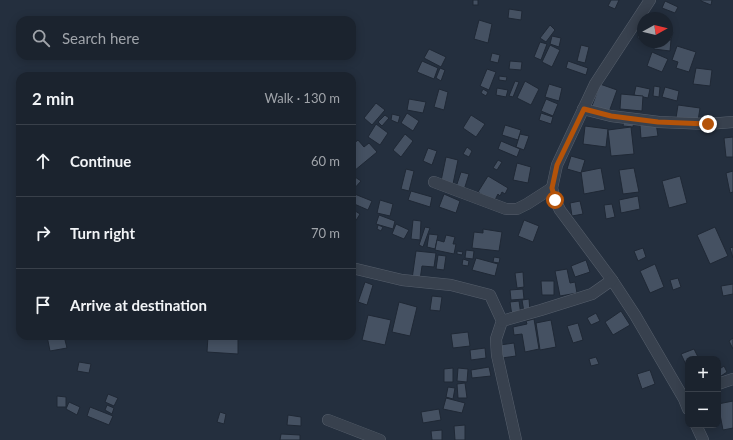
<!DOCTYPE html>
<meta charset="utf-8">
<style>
:root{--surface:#1b232e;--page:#282f3a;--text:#f1f3f6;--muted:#a0a4aa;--line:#39404a}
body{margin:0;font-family:Lato,sans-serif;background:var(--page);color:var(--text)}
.controls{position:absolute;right:12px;bottom:12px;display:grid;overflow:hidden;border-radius:8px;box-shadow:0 2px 10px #0003}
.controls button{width:36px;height:36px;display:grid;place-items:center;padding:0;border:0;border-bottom:1px solid var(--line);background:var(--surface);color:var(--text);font:20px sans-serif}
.compass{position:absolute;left:637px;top:12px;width:36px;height:36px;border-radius:50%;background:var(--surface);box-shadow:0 2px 10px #0003;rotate:82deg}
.stop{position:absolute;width:12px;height:12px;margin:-9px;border:3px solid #b45309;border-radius:50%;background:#fff}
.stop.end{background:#b45309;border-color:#fff;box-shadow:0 1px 4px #0008}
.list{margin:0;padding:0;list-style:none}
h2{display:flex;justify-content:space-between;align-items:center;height:52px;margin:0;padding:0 16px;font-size:17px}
h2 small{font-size:13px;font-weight:400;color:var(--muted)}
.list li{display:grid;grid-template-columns:26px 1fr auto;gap:12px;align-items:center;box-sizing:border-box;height:72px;padding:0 16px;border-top:1px solid var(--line)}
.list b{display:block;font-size:15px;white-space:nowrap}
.list em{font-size:13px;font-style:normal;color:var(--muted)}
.icon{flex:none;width:22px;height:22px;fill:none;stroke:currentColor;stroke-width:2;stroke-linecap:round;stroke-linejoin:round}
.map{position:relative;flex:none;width:733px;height:440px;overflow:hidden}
.search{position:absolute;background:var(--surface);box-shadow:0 2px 10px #0003;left:16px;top:16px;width:340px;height:44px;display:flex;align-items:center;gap:10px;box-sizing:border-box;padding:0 14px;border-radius:12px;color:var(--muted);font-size:15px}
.panel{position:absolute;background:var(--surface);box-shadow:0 2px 10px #0003;left:16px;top:72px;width:340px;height:268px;border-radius:12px}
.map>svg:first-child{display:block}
</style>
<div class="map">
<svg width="733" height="440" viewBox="0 0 733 440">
<rect width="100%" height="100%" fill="#242f3e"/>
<!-- building -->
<g fill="#455162" stroke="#1f2835">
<rect x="473" y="0" width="5" height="5"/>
<path d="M 611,0 L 619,0 L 615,9 L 608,6 Z"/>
<path d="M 701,0 L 712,0 L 711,5 L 701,1 Z"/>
<path d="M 665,1 L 678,7 L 675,13 L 662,8 Z"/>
<path d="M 509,9 L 522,11 L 521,20 L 508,18 Z"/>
<path d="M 479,20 L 492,24 L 488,43 L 474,39 Z"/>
<path d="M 550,25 L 555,30 L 546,42 L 540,38 Z"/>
<path d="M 667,30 L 673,32 L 671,40 L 667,39 Z"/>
<path d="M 639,34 L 643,36 L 643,41 L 637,37 Z"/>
<path d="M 552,36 L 561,38 L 559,47 L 550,44 Z"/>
<path d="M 667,40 L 671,40 L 670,51 L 654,49 L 654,42 L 667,42 Z"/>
<path d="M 540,42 L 547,44 L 541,60 L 534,57 Z"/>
<path d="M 550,45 L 560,50 L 552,67 L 542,62 Z"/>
<path d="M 581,45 L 589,47 L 585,63 L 577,61 Z"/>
<path d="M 677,46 L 696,52 L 689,72 L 676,68 L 678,62 L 672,60 Z"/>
<path d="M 429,49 L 446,57 L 441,67 L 424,58 Z"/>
<path d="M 652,52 L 668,59 L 662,72 L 647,66 Z"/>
<path d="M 492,53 L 500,55 L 498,63 L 490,61 Z"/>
<path d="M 422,61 L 438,68 L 434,79 L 417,72 Z"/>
<path d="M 510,61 L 522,62 L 521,70 L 509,69 Z"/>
<path d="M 568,61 L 588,68 L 586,75 L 566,68 Z"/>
<path d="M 440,68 L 445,70 L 441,81 L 436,78 Z"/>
<path d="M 696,68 L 712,70 L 710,86 L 693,84 Z"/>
<path d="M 487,69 L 496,72 L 489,90 L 480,86 Z"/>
<path d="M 499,76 L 507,77 L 506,81 L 499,80 Z"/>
<path d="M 515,81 L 519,82 L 513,97 L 509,96 Z"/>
<path d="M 525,81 L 539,89 L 531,105 L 517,98 Z"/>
<path d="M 549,84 L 562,88 L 559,101 L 545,97 Z"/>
<path d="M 600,84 L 617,90 L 609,112 L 592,106 Z"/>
<path d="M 636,86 L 650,89 L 648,98 L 634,95 Z"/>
<path d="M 654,86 L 660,87 L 659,97 L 653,96 Z"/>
<path d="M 665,87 L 679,91 L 677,101 L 662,97 Z"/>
<path d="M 497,88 L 508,90 L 506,97 L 496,95 Z"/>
<path d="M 439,89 L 448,92 L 444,110 L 434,107 Z"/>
<path d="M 483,89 L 488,92 L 486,96 L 481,93 Z"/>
<path d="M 621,94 L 643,96 L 642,111 L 620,109 Z"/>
<path d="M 409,99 L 426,102 L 423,113 L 407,110 Z"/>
<path d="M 546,99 L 558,104 L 553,116 L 541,111 Z"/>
<path d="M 376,103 L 385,110 L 372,125 L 364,118 Z"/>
<path d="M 678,105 L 700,108 L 698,121 L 676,118 Z"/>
<path d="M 407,113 L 419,121 L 413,131 L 401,123 Z"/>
<path d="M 541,113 L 553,117 L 551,124 L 539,120 Z"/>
<path d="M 392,114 L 400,116 L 398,123 L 391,120 Z"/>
<path d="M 385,115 L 389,118 L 382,126 L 378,122 Z"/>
<path d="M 471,115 L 485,124 L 476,137 L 463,128 Z"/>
<path d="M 624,120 L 634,121 L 633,127 L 623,126 Z"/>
<path d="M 656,123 L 658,136 L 641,138 L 640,125 Z"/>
<path d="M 376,124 L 388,133 L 380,145 L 368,137 Z"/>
<path d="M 505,125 L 521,130 L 518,140 L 502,135 Z"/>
<path d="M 585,126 L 608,129 L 606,147 L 583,144 Z"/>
<path d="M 631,127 L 634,154 L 611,156 L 608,130 Z"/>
<path d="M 405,134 L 413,141 L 401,157 L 393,150 Z"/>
<path d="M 520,134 L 529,136 L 524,150 L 516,147 Z"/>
<path d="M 733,137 L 733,157 L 726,157 L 724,138 Z"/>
<path d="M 358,140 L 364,147 L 369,143 L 377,152 L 354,171 L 352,169 L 352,145 Z"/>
<path d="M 501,141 L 520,149 L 517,157 L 498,149 Z"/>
<path d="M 467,147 L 472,151 L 469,157 L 463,154 Z"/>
<path d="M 428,148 L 437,151 L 432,165 L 423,161 Z"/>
<path d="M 571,156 L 585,160 L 581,173 L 567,169 Z"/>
<path d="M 446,157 L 458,160 L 453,184 L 441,181 Z"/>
<path d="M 498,160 L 502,162 L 497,170 L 493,168 Z"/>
<path d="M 517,163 L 531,167 L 528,183 L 513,180 Z"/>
<path d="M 601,168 L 605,190 L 584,194 L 581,172 Z"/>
<path d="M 634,168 L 639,192 L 623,194 L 619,170 Z"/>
<path d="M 406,169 L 414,171 L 409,191 L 401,189 Z"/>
<path d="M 733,171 L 733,192 L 730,193 L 726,173 Z"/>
<path d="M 461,172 L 469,174 L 464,190 L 456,187 Z"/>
<path d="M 488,176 L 508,188 L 505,194 L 502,192 L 500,196 L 498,194 L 494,202 L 478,192 Z"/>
<path d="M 680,176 L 687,203 L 669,208 L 662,181 Z"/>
<path d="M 355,177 L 361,181 L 353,190 L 352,188 L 352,181 Z"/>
<path d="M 411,191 L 432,197 L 430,207 L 408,200 Z"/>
<path d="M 352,193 L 372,201 L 368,210 L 352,203 Z"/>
<path d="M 444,194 L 460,201 L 456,213 L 439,207 Z"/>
<path d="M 638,196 L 640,209 L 621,213 L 619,200 Z"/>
<path d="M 380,200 L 393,204 L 390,216 L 377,213 Z"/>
<path d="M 580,201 L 583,214 L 572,216 L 570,203 Z"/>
<path d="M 612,204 L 615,217 L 606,219 L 604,205 Z"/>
<path d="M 352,209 L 360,214 L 355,222 L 352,221 Z"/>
<path d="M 379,215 L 395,221 L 393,229 L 376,224 Z"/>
<path d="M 413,220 L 421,221 L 420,240 L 411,239 Z"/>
<path d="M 524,220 L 539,226 L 533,242 L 518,236 Z"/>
<path d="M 396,224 L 409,230 L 404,239 L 392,234 Z"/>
<path d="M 378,225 L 383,227 L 381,231 L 377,229 Z"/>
<path d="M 425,227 L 430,228 L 423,247 L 419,245 Z"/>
<path d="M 715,227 L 728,256 L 710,264 L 697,235 Z"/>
<path d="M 483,229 L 502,232 L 499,251 L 472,248 L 474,232 L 483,233 Z"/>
<path d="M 429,234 L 438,235 L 435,249 L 427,247 Z"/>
<path d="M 446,235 L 455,237 L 453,244 L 456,244 L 454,254 L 435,250 L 437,240 L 444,242 Z"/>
<path d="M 733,247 L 733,258 L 730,248 Z"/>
<path d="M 643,248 L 646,257 L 638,261 L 634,251 Z"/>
<path d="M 466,250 L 474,251 L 473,259 L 465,258 Z"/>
<path d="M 416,251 L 436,253 L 434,267 L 422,266 L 420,280 L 412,279 Z"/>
<path d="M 457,251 L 463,252 L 462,255 L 457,254 Z"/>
<path d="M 438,255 L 446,256 L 444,270 L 436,269 Z"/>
<path d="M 494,257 L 500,258 L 499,263 L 493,262 Z"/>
<path d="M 476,258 L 498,264 L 495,276 L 472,270 Z"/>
<path d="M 463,259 L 469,261 L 468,266 L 462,265 Z"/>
<path d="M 586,260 L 590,272 L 575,277 L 571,266 Z"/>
<path d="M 655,264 L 664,287 L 650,293 L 640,271 Z"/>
<path d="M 567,269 L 570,283 L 575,282 L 577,293 L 560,296 L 555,271 Z"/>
<path d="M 523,272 L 524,287 L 517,288 L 515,273 Z"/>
<path d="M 678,278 L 681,287 L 673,290 L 670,280 Z"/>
<path d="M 541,281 L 554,281 L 554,295 L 542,295 Z"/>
<path d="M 365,282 L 373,285 L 367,305 L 358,302 Z"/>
<path d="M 733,284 L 733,294 L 723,296 L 721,286 Z"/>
<path d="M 523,289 L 524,299 L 511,300 L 510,290 Z"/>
<path d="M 432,296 L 442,297 L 440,311 L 430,310 Z"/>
<path d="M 529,299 L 530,311 L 524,312 L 522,300 Z"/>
<path d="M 519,301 L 521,315 L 512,316 L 510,302 Z"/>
<path d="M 399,302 L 417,307 L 410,336 L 392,332 Z"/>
<path d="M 621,311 L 630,325 L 613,335 L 605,322 Z"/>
<path d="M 596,313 L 600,321 L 591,325 L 587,318 Z"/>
<path d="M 368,315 L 391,320 L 385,345 L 362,340 Z"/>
<path d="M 534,319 L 539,349 L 525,352 L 522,334 L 514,335 L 513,327 L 527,324 L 526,321 Z"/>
<path d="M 551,320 L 556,347 L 540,350 L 536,323 Z"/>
<path d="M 578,323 L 583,340 L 573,343 L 567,326 Z"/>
<path d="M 468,332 L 470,346 L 453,348 L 451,334 Z"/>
<path d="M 47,336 L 64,336 L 67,348 L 50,351 Z"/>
<path d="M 208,336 L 238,336 L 238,354 L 207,352 Z"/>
<path d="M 733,338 L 733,349 L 729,341 Z"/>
<path d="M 514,343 L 516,356 L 502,358 L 500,345 Z"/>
<path d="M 485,348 L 486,358 L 471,360 L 470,350 Z"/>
<path d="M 694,349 L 699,359 L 688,359 L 688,369 L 681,354 Z"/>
<path d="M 596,357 L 599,364 L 591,366 L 589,359 Z"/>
<path d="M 79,362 L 91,364 L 89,373 L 77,371 Z"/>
<path d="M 724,366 L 727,372 L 718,378 L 718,370 Z"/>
<path d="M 489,367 L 491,376 L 472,378 L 471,370 Z"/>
<path d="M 453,368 L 453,382 L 444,382 L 444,369 Z"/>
<path d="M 458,368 L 468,369 L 467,382 L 457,381 Z"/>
<path d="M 650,370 L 655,384 L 642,389 L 637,374 Z"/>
<path d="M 465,383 L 467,398 L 458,398 L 457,384 Z"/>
<path d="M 448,387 L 455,388 L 453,399 L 446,397 Z"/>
<path d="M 108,394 L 118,398 L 114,406 L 105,402 Z"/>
<path d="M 57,396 L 66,397 L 66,407 L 57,407 Z"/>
<path d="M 446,398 L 465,403 L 462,413 L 443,409 Z"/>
<path d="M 733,401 L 733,428 L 723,430 L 718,404 Z"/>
<path d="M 69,402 L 80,407 L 77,415 L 66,409 Z"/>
<path d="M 107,405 L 114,408 L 112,414 L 105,410 Z"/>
<path d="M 90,407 L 113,416 L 109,425 L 87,416 Z"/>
<path d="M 439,409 L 441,420 L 423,423 L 421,412 Z"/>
<path d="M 220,412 L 226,414 L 224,424 L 217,422 Z"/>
<path d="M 288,415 L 301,417 L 301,426 L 287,425 Z"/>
<path d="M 465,425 L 465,440 L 455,440 L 454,426 Z"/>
<path d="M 442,430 L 442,440 L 432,440 L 431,431 Z"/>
<path d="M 281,434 L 300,435 L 300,440 L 280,440 Z"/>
</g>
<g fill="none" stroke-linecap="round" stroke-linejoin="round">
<!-- minor casing -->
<g stroke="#565f6c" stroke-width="12">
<g id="minor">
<path d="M 650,0 L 595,84 L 557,165 L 552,188 L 555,200 L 560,210 L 612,280 L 635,315 L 684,399 L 688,409"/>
<path d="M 583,109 L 611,116 L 659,122 L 708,124 L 733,122"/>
<path d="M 434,182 L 506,209 L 517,209 L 527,204 L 552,188"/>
<path d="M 352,268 L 402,280 L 451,285 L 490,295 L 502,321 L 496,339 L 497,355 L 516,440"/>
<path d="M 502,321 L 541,310 L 592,294 L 612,280"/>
<path d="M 718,384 L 733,379"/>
<path d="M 328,420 L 380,440"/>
<path d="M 696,425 L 703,440"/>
</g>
</g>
<!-- minor -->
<use href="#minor" stroke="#38414e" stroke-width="11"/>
</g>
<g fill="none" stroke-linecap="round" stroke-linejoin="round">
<!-- route -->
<path stroke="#b45309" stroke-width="5" d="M 555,200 L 552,188 L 557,165 L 584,109 L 611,116 L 658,122 L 708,124"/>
</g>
</svg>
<div class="controls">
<button>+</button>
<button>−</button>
</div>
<svg class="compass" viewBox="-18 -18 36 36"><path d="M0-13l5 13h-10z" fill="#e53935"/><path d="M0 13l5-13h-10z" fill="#a0a4aa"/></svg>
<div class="stop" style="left:555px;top:200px"></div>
<div class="stop end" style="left:708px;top:124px"></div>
<div class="search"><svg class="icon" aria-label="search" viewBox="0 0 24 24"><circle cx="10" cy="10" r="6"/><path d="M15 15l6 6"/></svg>Search here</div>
<section class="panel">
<h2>2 min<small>Walk · 130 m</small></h2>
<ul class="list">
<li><svg class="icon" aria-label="ahead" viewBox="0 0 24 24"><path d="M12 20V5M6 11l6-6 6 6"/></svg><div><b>Continue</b></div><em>60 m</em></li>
<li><svg class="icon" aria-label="right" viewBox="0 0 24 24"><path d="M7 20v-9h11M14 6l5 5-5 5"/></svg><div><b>Turn right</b></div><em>70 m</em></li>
<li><svg class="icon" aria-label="arrive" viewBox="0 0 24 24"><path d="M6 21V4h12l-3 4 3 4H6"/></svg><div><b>Arrive at destination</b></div></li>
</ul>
</section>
</div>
